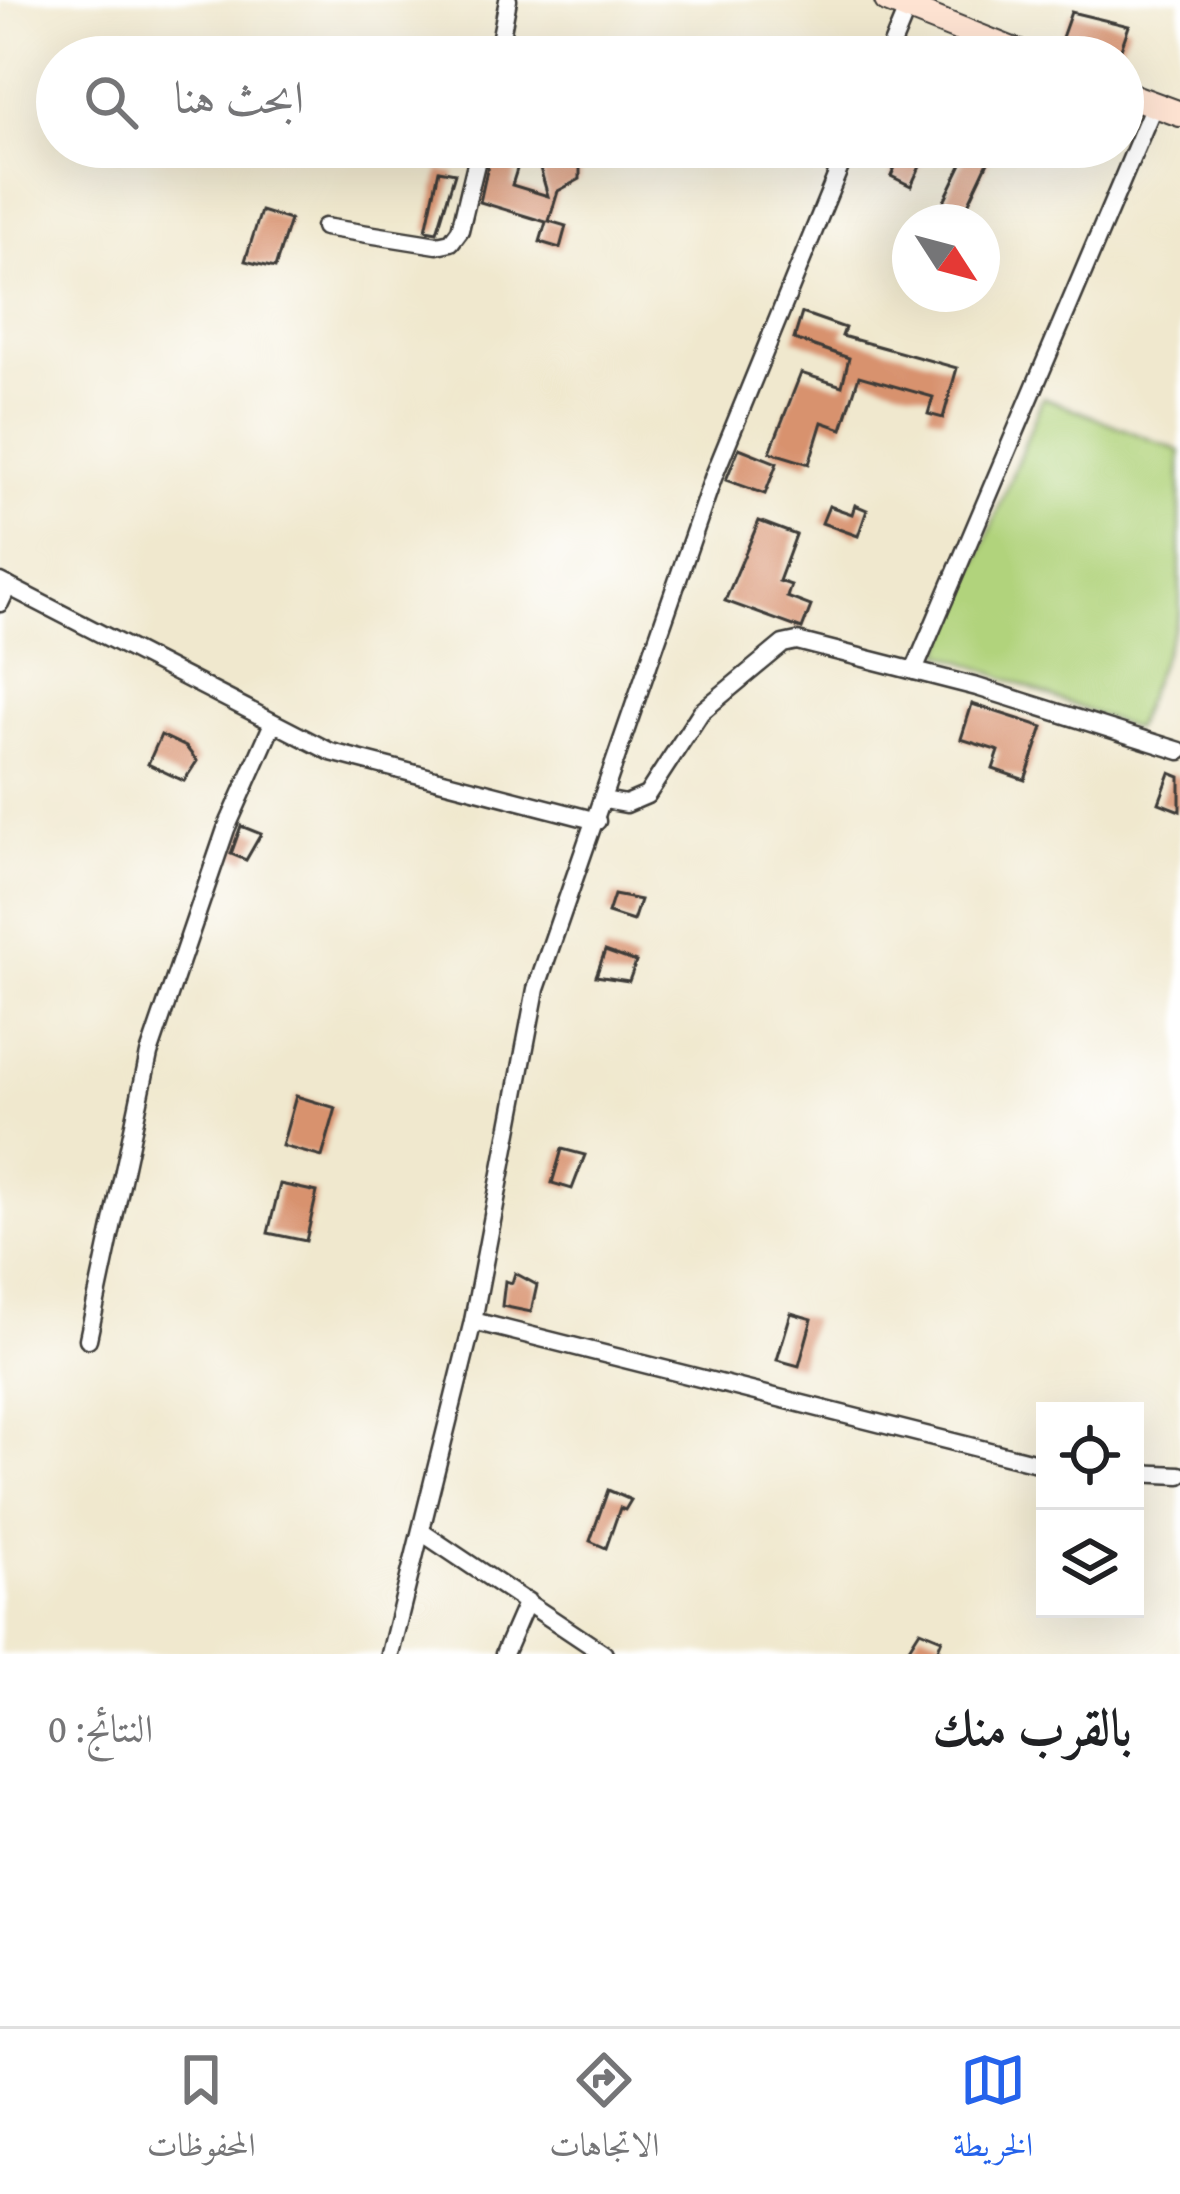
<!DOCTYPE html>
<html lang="ar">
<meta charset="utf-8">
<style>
:root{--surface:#fff;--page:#f6f6f6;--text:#202124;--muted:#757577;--line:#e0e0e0;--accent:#2563eb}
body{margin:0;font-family:"Gentium Book Plus",Amiri,serif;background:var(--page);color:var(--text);direction:rtl}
.controls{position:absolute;right:36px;bottom:36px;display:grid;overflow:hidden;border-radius:0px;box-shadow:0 12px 48px #0002}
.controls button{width:108px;height:108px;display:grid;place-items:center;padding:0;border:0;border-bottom:3px solid var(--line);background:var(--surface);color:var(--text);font:60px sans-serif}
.compass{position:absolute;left:892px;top:204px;width:108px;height:108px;border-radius:50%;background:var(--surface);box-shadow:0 12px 48px #0002;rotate:126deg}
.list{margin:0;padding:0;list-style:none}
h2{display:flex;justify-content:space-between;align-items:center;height:156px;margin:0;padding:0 48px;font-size:51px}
h2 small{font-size:39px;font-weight:400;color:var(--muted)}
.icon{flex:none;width:66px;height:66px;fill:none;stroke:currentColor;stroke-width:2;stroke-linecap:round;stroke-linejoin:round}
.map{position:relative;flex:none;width:1180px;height:1654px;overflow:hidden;direction:ltr}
.search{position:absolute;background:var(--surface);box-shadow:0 12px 48px #0002;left:36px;right:36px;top:36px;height:132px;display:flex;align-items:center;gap:30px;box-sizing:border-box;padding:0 42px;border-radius:66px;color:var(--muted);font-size:45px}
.sheet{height:372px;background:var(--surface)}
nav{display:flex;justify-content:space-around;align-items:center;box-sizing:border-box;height:168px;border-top:3px solid var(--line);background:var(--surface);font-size:33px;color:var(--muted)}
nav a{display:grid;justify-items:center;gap:6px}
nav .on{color:var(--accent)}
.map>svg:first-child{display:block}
</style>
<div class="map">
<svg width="1180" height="1654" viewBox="0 0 1180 1654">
<rect width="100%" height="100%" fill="#fff"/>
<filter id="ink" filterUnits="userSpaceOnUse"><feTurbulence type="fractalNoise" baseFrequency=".00833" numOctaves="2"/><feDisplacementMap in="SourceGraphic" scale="24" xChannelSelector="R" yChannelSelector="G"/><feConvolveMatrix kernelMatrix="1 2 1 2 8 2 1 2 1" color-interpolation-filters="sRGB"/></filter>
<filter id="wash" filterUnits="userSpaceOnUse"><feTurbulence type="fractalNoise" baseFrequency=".004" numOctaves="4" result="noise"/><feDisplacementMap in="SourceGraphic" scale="48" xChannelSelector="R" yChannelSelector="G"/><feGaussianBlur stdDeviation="2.7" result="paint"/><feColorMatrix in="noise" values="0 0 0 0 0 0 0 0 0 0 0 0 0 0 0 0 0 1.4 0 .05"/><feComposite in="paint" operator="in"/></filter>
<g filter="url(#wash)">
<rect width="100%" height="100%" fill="#f0e8ce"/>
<!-- green -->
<path fill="#b1d37b" stroke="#66784c" stroke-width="3" d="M 1043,397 L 1180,451 L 1180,613 L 1134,729 L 941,653 Z"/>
<g id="blocks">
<!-- building -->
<g fill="#d8926e">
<path d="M 1071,12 L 1129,26 L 1118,57 L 1092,57 L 1059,46 Z"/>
<path d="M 492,147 L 524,147 L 512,185 L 548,196 L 534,147 L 570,147 L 580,157 L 580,179 L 558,191 L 549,221 L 566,226 L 560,248 L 540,242 L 546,222 L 480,202 Z"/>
<path d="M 894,147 L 929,147 L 911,186 L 891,176 L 897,163 L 888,160 Z"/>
<path d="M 970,147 L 995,147 L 963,215 L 942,205 Z"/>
<path d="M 439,170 L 455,173 L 437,232 L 426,230 Z"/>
<path d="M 261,211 L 290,220 L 275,268 L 245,261 Z"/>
<path d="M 802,313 L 845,328 L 842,336 L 957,368 L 943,418 L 928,414 L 933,397 L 859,376 L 842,429 L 822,422 L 809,464 L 770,452 L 801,373 L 842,386 L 849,358 L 794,339 Z"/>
<path d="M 739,448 L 777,463 L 765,494 L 726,480 Z"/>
<path d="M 855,505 L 867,510 L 858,536 L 822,523 L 829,506 L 852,514 Z"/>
<path d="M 759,521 L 796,535 L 779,581 L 791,585 L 787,597 L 811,606 L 802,629 L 725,601 Z"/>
<path d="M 972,704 L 1043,727 L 1025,780 L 993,769 L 999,751 L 961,739 Z"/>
<path d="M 161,735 L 186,747 L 197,761 L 184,781 L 148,764 Z"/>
<path d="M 1170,773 L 1180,777 L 1180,811 L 1159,803 Z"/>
<path d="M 241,826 L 261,834 L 246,860 L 231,854 Z"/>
<path d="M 614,895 L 640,900 L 633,921 L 608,913 Z"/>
<path d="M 605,951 L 636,962 L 629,981 L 596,976 Z"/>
<path d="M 296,1096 L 336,1108 L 322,1157 L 282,1146 Z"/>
<path d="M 562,1149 L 585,1155 L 572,1189 L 552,1183 Z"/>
<path d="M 280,1184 L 317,1192 L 306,1241 L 268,1233 Z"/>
<path d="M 515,1273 L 537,1285 L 531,1312 L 502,1306 L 505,1281 L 512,1283 Z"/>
<path d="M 791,1313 L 812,1319 L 799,1366 L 777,1360 Z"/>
<path d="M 608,1490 L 631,1500 L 625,1510 L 620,1508 L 606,1548 L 590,1541 Z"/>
<path d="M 920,1630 L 942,1639 L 936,1654 L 905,1654 Z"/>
</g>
</g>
</g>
<g filter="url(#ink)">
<use href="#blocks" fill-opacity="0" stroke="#3c3b37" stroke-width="3"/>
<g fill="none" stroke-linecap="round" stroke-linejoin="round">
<!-- street casing -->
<g stroke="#3c3b37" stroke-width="21">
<g id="street">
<path d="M 497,57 L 508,0"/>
<path d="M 887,57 L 907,9"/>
<path d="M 324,227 L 437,245 L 451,242 L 460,230 L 480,147"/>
<path d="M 0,582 L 331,752 L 597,821"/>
<path d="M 0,603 L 8,586"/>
<path d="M 914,671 L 1154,105"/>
<path d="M 604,800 L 626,804 L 647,795 L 701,712 L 783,644 L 797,641 L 977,687 L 1180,751"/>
<path d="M 473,1321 L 1045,1465"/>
<path d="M 88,1339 L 149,1054 L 226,829 L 273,723"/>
<path d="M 1135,1473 L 1180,1475"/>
<path d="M 423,1533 L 604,1654"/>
<path d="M 390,1654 L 473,1321 L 536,989 L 713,478 L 848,147"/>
<path d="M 504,1654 L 527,1601"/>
</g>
</g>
<!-- secondary casing -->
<g stroke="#3c3b37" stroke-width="28">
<g id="secondary">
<path d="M 887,0 L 1030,57"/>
<path d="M 1123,93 L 1180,114"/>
</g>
</g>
<!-- street -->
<use href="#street" stroke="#fff" stroke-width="16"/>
<!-- secondary -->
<use href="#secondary" stroke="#fee3d2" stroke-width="24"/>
</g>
</g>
</svg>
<div class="controls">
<button><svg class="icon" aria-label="locate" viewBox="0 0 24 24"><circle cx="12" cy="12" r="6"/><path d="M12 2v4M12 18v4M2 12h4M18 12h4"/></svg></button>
<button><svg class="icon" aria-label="layers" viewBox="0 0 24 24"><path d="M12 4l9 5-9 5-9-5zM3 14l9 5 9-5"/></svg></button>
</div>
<svg class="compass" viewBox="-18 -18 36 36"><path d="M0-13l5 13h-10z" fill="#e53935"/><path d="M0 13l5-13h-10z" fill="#757577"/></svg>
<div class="search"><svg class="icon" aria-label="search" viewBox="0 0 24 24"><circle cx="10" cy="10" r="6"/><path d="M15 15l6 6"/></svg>ابحث هنا</div>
</div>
<section class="sheet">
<h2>بالقرب منك<small>النتائج: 0</small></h2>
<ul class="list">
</ul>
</section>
<nav>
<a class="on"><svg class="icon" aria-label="map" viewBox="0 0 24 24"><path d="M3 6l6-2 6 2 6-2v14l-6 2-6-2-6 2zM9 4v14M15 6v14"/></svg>الخريطة</a>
<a><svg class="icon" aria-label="directions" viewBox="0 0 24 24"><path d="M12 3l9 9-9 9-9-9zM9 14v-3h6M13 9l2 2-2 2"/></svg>الاتجاهات</a>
<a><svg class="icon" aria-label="saved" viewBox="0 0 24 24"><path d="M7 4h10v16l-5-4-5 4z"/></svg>المحفوظات</a>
</nav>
